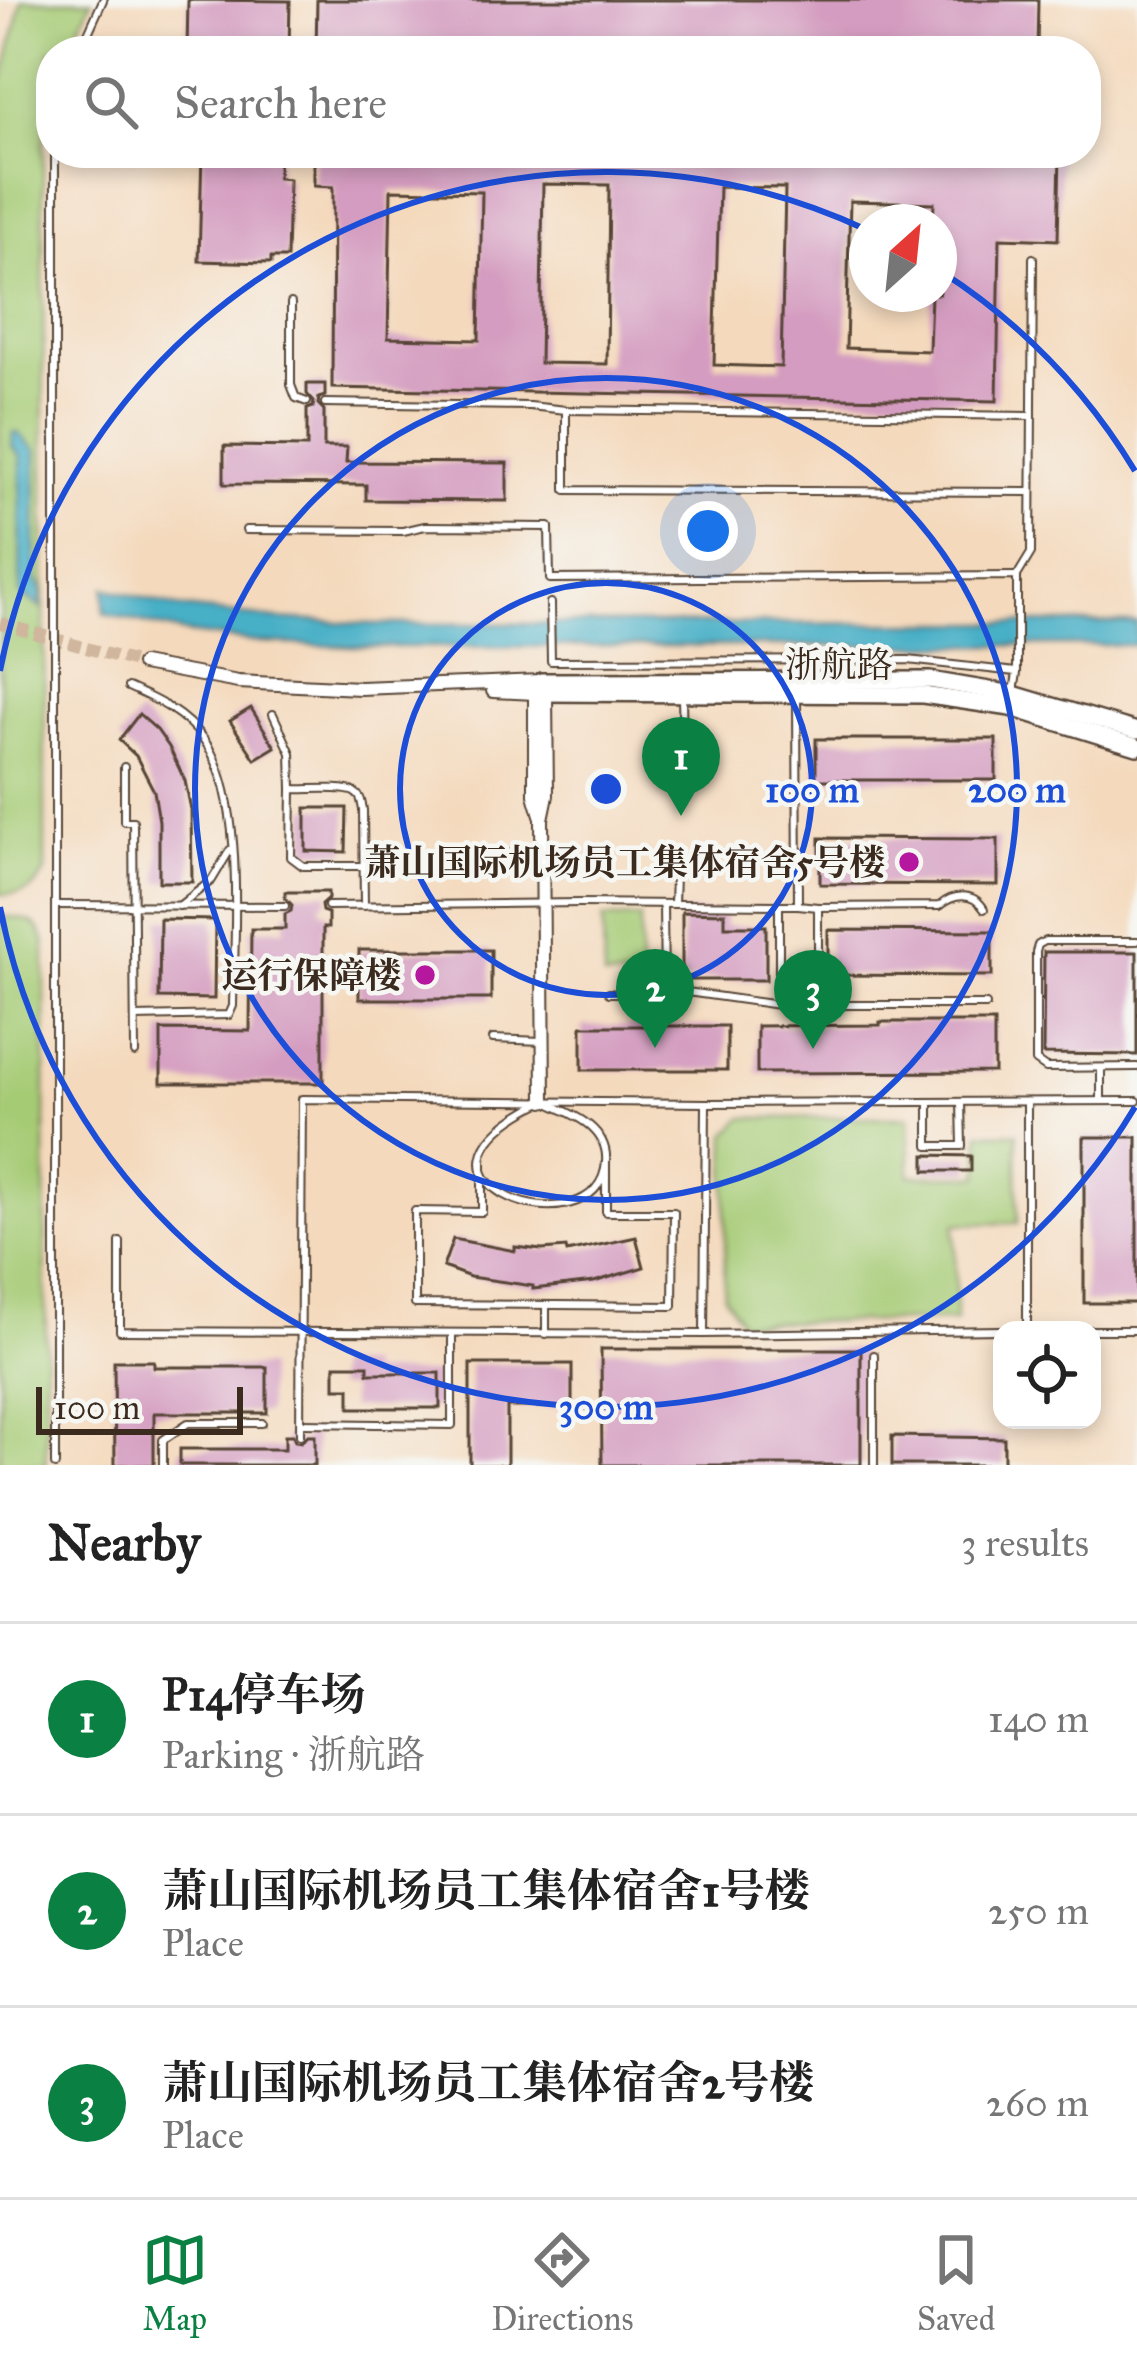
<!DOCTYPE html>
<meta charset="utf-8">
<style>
:root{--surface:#fff;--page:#f2f2f2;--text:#222;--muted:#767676;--line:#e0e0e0;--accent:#0b8043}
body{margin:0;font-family:"IM FELL Great Primer","Noto Serif SC",serif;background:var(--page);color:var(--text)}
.controls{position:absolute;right:36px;bottom:36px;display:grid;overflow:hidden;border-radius:24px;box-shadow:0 6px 18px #0003}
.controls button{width:108px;height:108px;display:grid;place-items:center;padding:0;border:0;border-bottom:3px solid var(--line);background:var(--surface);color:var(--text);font:60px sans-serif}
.compass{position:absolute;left:849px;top:204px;width:108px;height:108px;border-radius:50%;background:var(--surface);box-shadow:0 6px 18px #0003;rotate:27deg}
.scale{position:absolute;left:36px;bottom:30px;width:207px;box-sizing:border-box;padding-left:12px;border:6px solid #3b2a1e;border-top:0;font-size:33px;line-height:42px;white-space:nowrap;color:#3b2a1e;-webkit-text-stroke:9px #f6f6f2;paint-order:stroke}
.you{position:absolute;left:708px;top:531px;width:42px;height:42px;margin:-30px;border:9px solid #fff;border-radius:50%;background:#1a73e8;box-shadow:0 0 0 18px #1a73e833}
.badge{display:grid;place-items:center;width:78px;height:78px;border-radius:50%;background:var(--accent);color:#fff;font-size:39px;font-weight:700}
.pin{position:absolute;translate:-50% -99px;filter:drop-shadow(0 3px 6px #0008)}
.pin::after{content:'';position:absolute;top:63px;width:42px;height:36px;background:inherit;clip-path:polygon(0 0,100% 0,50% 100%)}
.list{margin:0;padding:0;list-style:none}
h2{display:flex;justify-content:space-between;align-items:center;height:156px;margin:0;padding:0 48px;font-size:51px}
h2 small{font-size:39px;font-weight:400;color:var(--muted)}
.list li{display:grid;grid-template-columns:78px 1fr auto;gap:36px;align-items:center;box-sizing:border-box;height:192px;padding:0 48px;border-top:3px solid var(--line)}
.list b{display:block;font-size:45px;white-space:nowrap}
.list p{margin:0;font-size:39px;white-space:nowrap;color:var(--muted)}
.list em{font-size:39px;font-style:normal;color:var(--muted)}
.icon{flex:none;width:66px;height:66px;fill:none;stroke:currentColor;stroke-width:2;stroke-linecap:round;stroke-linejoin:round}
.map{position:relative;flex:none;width:1137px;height:1465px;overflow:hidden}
.search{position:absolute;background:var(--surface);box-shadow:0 6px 18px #0003;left:36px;right:36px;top:36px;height:132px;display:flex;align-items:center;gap:30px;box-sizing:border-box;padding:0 42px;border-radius:48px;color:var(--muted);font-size:45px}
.sheet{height:732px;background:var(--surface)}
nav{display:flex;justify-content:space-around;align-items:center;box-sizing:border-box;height:168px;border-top:3px solid var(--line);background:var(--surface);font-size:33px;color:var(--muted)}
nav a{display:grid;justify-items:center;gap:6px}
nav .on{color:var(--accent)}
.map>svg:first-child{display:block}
</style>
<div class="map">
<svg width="1137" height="1465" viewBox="0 0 1137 1465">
<rect width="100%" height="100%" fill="#f6f6f2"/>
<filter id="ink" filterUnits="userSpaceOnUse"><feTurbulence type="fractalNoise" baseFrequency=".00833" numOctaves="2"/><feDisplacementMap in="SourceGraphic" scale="24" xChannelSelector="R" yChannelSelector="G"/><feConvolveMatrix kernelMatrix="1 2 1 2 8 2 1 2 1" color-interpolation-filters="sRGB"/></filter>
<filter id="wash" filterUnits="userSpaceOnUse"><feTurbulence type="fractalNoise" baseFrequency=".004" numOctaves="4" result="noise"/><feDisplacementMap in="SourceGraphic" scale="48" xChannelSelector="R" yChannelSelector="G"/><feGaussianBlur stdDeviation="2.7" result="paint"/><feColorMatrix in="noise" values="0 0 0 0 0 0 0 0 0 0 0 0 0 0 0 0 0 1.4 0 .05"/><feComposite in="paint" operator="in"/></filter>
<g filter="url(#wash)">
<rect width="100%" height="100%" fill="#f4d9bc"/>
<!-- green -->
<g fill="#a6cb74" stroke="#707a49" stroke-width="3">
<path d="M 22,0 L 92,0 L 68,51 L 51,51 L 51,100 L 43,144 L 45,871 C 35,892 22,895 0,894 L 0,92 Z"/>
<path d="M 0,917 C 24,917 40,920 45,945 L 46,1465 L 0,1465 Z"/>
<path d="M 640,918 L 641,978 L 604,978 L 603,919 Z"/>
<path d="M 909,1117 L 910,1176 L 980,1176 L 980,1133 L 1017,1133 L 1018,1223 L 955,1224 L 956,1321 L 741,1322 L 724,1295 L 727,1135 L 743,1118 Z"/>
</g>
<!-- water -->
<g fill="#47afc6" stroke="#416c72" stroke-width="3">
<path d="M 13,433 L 18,433 L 36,450 L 35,579 L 41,587 L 41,608 L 20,593 L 21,456 L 12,446 Z"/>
<path d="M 105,588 L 177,607 L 277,619 L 374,624 L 1137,623 L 1137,645 L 354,647 L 261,643 L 184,633 L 104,613 Z"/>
</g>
<g id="blocks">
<!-- building -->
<g fill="#d49cc0" fill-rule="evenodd">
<path d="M 188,0 L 290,1 L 289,51 L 187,51 Z"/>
<path d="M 317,0 L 1038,0 L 1037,51 L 316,51 Z"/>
<path d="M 202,153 L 279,153 L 278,178 L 289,179 L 287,258 L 271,258 L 271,263 L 199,261 Z"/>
<path d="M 314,153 L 1060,153 L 1058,240 L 1000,238 L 997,401 L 332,388 L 333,187 L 314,186 ZM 543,184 L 609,185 L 607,364 L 540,363 ZM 719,187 L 785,188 L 781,367 L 714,365 ZM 391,190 L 482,192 L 479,340 L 388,338 ZM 850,201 L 934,203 L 933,222 L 939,222 L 939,294 L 931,294 L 929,351 L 846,348 Z"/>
<path d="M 307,384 L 325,384 L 325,396 L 319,398 L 318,404 L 324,410 L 324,447 L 347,447 L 346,462 L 507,463 L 507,501 L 366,500 L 366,485 L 224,484 L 224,446 L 307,447 L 307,409 L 313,407 L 314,402 L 307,394 Z"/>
<path d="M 251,708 L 275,747 L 255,759 L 230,721 Z"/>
<path d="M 139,714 L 157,730 L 169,747 L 185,781 L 191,810 L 192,882 L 159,882 L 159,821 L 154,791 L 136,756 L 119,740 Z"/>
<rect x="816" y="739" width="180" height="41"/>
<path d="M 306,808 L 347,808 L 346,852 L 306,851 Z"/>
<path d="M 820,838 L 998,839 L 998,885 L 820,884 Z"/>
<path d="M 285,892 L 328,892 L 328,899 L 321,905 L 322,911 L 328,913 L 328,928 L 323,928 L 323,1083 L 161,1083 L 161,1030 L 250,1031 L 251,929 L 285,929 L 285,914 L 291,911 L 292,905 L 285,898 Z"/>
<path d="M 682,912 L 725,913 L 725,926 L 766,926 L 766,980 L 682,980 Z"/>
<path d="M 160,919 L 215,920 L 214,999 L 159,998 Z"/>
<path d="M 828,930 L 992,931 L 992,976 L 828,975 Z"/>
<rect x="359" y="950" width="132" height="49"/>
<path d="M 1044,952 L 1137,952 L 1137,1055 L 1043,1054 Z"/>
<path d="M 880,1022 L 994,1022 L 994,1072 L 757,1073 L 757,1026 L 880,1025 Z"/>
<rect x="582" y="1026" width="145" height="44"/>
<rect x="1084" y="1137" width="53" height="166"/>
<path d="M 925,1155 L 971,1156 L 971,1171 L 925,1171 Z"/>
<path d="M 636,1237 L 644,1267 L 594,1282 L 533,1289 L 533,1286 L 470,1277 L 443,1267 L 453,1239 L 515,1251 L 515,1247 L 542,1250 L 566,1248 L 567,1252 Z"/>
<path d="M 601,1349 L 861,1349 L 861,1465 L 602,1465 Z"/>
<path d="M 114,1361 L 154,1361 L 154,1367 L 267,1367 L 267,1413 L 154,1413 L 154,1465 L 115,1465 Z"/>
<path d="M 470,1364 L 572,1364 L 572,1407 L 507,1407 L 507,1465 L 470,1465 Z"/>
<path d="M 335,1365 L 368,1365 L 368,1373 L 440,1373 L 440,1408 L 350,1408 L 350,1388 L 335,1388 Z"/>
<path d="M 285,1435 L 293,1435 L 295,1441 L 301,1442 L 308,1435 L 315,1435 L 315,1465 L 180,1465 L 180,1449 L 285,1449 Z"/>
<path d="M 892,1436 L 1004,1438 L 1004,1465 L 892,1465 Z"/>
</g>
</g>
</g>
<g filter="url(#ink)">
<use href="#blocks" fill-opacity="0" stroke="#574436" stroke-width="3"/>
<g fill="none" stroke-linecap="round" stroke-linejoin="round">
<!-- minor-tunnel -->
<path stroke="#cfb69c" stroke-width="12" stroke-dasharray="12 6" stroke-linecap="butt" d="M 0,623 L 142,664"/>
<!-- service casing -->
<g stroke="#574436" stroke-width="10">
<g id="service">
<path d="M 80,51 L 103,0"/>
<path d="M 55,153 L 55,1465"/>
<path d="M 291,303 L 291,385 L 296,398 L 307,402"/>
<path d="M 325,403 L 530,406 L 566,410 L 1032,416"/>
<path d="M 566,410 L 566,490 L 1031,492"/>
<path d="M 246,530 L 403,531 L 425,526 L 549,527 L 550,579 L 1017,576 L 1017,673 L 1014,692"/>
<path d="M 1017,576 L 1031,553 L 1033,258"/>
<path d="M 550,603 L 551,661 L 908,660 L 1016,672"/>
<path d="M 128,687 C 157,700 185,713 204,740 C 246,798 234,934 233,1006 L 229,1015 L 135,1017"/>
<path d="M 797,696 L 798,905 L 818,907 L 818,1005"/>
<path d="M 682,697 L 683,744"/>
<path d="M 273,714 L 291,753 L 292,789"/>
<path d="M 124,767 L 124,821 L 133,821 L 135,1053"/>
<path d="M 494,853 L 539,854"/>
<path d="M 363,866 L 303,866 L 291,857 L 292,789 C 306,790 342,786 354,792 C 362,797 361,801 363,810 L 364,906"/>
<path d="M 663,904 L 664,990"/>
<path d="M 674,904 L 675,875"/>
<path d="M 55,905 L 285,906"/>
<path d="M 179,906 L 212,880 L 230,850"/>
<path d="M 328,906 L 581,903 L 779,905"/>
<path d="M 818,907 L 939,906 C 953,894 973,891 984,909"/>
<path d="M 1137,941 L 1045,941 L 1038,945 L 1036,952 L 1036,1061 L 1046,1068 L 1137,1067"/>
<path d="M 609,993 L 687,992 L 779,1005 L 986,1005"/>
<path d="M 779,1005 L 779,905 L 798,905"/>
<path d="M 493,1039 L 541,1041"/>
<path d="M 1101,1068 L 1101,1101"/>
<path d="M 544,1101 C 570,1113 609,1127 606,1162 C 599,1256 375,1183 544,1101 Z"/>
<path d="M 929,1102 L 929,1146 L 962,1146 L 961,1102"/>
<path d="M 1027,1102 L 1027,1330"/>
<path d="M 482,1161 L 482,1212 L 415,1211 L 415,1304 L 673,1306 L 674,1212 L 606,1212 L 606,1164"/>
<path d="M 120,1242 L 120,1331 L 704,1334 L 1002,1330"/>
<path d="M 1011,1330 L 1137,1330"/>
<path d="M 546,1334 L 546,1305"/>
<path d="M 704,1334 L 706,1104"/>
<path d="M 874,1355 L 874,1465"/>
<path d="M 302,1423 L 452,1425 L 452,1333"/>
<path d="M 300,1435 L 302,1099 L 706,1103 L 1137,1101"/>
<path d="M 163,1465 L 163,1440 L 188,1423 L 262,1423"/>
</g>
</g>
<!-- minor casing -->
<g stroke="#574436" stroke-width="16">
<g id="minor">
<path d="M 142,664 L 238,682 L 360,688 L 541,681"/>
<path d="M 538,687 L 535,693 L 535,795 L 541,815"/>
<path d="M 493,691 L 535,693"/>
<path d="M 544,1101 L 542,819 L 547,795 L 546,693 L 544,687"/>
</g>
</g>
<!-- tertiary casing -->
<g stroke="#574436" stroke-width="20">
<g id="tertiary">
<path d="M 541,681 L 930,680 L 1013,694 L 1137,731"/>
<path d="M 535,693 L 923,695 L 1011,708 L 1137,747"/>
</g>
</g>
<!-- service -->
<use href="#service" stroke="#fff" stroke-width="6"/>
<!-- minor -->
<use href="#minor" stroke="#fff" stroke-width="12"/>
<!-- tertiary -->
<use href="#tertiary" stroke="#fff" stroke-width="15"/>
</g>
</g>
<!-- distance rings -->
<g fill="none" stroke="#1d4ed8" stroke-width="6">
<circle cx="606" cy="789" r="206"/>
<circle cx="606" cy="789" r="411"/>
<path d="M1135 1107A617 617 0 0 1 0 907M0 671A617 617 0 0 1 867 230M942 272A617 617 0 0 1 1135 471"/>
</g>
<!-- markers -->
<g fill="#b5179e" stroke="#f6f6f2" stroke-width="4.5">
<circle cx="909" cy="862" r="12"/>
<circle cx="425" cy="975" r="12"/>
</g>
<g text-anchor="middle" stroke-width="9" stroke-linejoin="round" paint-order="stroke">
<!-- street labels -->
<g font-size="36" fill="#3b2a1e" stroke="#f6f6f2">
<text x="839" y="677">浙航路</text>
</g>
<!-- poi labels -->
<g font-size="36" font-weight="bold" fill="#3b2a1e" stroke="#f6f6f2" text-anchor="end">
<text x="885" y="875">萧山国际机场员工集体宿舍5号楼</text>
<text x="401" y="988">运行保障楼</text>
</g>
</g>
<circle cx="606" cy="789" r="18" fill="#1d4ed8" stroke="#f6f6f2" stroke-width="6"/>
<g font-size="36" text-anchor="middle" font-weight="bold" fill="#1d4ed8" stroke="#f6f6f2" stroke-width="9" stroke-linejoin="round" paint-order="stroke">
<text x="812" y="802">100 m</text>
<text x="1017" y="802">200 m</text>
<text x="606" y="1419">300 m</text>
</g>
</svg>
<div class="controls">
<button><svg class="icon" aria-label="locate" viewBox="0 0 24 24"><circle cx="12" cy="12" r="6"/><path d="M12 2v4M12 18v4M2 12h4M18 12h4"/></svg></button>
</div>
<svg class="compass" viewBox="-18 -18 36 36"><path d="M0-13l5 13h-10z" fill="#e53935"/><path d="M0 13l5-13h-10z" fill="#767676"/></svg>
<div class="scale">100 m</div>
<div class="you"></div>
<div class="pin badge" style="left:681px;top:816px">1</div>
<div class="pin badge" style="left:655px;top:1048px">2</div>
<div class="pin badge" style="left:813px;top:1049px">3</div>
<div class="search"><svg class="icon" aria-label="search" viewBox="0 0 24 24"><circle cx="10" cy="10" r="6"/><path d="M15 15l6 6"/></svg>Search here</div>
</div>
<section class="sheet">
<h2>Nearby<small>3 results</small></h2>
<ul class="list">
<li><span class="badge">1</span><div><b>P14停车场</b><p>Parking · 浙航路</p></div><em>140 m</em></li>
<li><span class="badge">2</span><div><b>萧山国际机场员工集体宿舍1号楼</b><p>Place</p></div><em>250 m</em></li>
<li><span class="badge">3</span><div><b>萧山国际机场员工集体宿舍2号楼</b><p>Place</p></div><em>260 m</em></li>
</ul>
</section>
<nav>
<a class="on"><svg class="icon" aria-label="map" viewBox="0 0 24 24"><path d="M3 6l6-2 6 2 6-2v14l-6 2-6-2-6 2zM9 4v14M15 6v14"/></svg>Map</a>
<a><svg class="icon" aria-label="directions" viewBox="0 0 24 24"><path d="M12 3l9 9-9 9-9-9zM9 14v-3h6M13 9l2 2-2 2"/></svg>Directions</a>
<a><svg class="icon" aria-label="saved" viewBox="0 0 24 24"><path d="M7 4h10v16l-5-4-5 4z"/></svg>Saved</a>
</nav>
